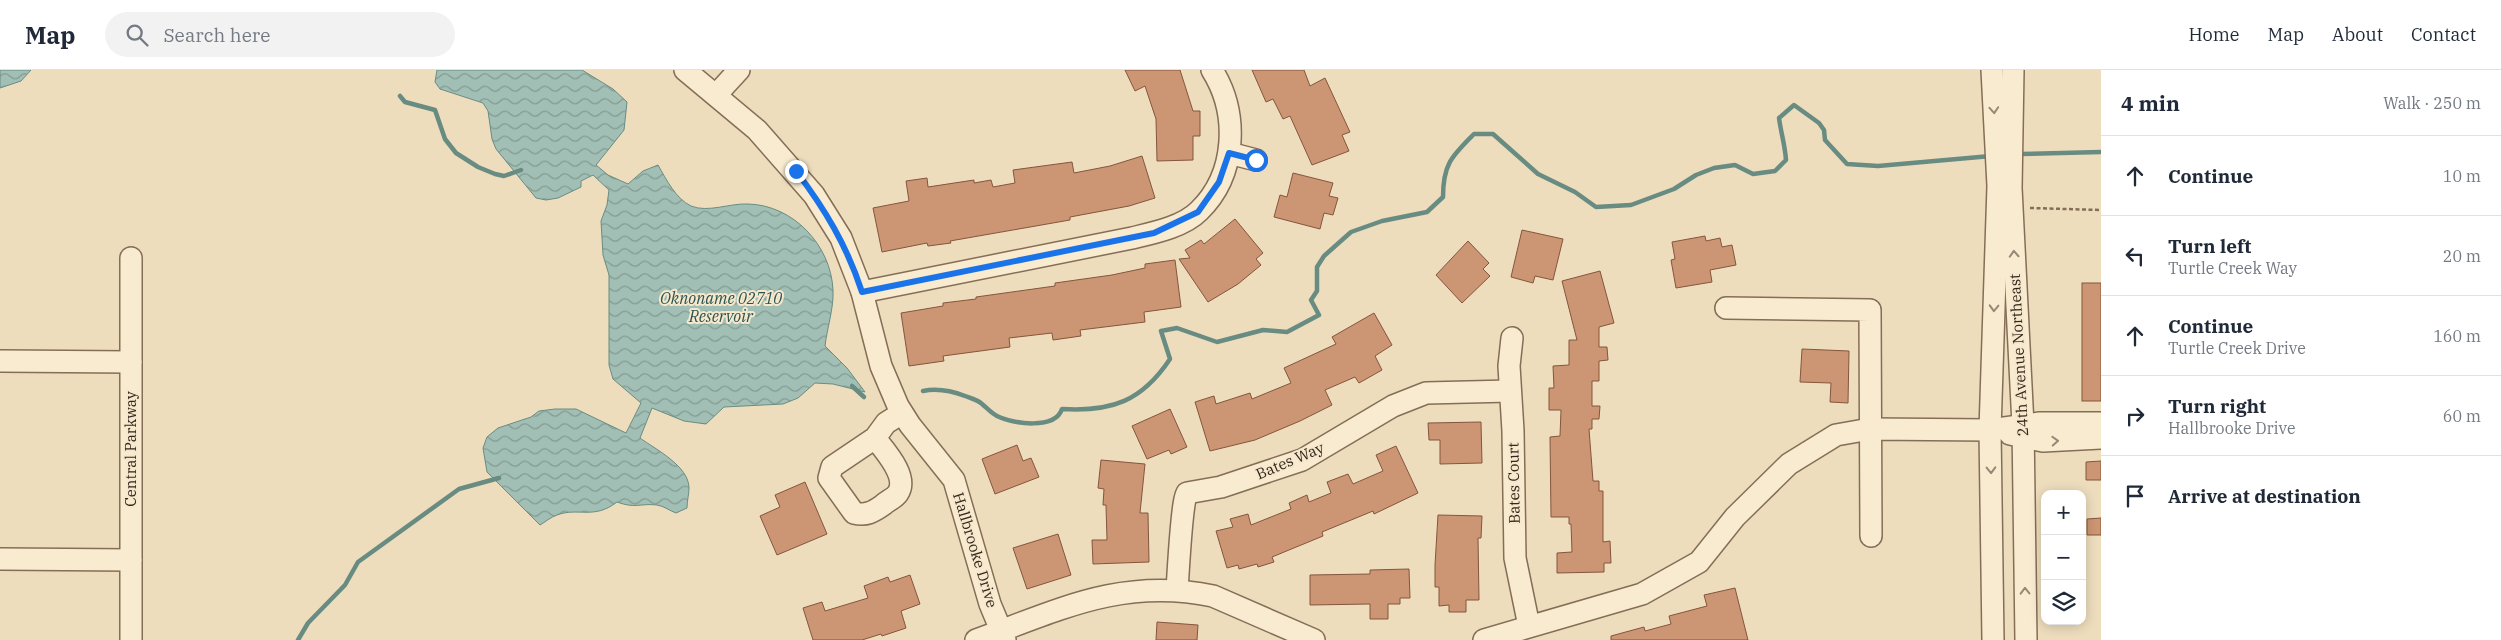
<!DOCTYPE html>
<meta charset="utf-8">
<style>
:root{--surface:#fff;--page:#f2f2f3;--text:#1f2937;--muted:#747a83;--line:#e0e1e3}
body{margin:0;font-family:"IBM Plex Serif",serif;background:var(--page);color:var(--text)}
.controls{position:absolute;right:15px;bottom:15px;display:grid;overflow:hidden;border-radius:10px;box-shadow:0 2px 12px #0003}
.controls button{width:45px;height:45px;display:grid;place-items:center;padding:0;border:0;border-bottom:1px solid var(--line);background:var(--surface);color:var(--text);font:25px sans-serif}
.stop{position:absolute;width:15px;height:15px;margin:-11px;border:4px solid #1a73e8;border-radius:50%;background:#fff}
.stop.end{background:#1a73e8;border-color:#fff;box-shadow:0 1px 5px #0008}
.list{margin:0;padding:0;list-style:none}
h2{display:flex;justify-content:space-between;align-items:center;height:65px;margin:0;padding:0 20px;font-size:21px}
h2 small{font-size:16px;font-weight:400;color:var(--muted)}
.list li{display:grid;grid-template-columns:32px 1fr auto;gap:15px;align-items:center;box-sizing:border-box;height:80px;padding:0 20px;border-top:1px solid var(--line)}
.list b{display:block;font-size:19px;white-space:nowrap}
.list p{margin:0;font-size:16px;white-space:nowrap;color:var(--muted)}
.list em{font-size:16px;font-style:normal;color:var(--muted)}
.icon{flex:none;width:28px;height:28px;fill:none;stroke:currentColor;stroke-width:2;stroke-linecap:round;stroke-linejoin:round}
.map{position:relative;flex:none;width:2101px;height:570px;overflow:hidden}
header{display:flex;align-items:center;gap:30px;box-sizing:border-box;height:70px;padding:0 25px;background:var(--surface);border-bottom:1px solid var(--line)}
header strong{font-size:24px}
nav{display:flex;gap:28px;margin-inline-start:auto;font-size:18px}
.search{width:350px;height:45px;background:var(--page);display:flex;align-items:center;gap:12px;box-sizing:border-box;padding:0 18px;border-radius:28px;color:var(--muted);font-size:19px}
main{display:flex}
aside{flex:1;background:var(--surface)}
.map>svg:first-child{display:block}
</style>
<header>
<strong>Map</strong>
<div class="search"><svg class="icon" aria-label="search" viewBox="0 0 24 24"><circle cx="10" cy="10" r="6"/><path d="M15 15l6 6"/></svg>Search here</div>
<nav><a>Home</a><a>Map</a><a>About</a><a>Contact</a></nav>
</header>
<main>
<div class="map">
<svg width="2101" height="570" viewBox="0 0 2101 570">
<defs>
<pattern id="water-waves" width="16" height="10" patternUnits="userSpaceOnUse" patternTransform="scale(1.25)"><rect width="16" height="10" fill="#a1bfb5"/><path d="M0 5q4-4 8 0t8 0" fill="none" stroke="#849b92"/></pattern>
</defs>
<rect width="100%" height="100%" fill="#edddbd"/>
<!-- water -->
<g fill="url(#water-waves)" stroke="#698c82">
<path d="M 0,0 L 31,0 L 21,11 L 0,18 Z"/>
<path d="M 437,0 L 582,0 L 613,19 L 627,32 L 624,60 L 596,95 L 608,105 L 628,114 L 643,101 L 658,95 C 666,109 676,129 691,136 C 708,143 730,133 748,134 C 793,135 831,175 833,220 C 834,238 827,258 825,276 L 847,298 L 865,322 L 833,314 L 815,313 L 798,328 L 783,334 L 724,337 L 706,354 L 684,351 L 652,338 L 640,368 C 655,379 689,396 689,418 C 689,424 687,431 687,438 L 676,443 C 670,441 664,436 657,435 C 640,433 636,439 617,432 C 594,450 578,437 557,445 C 551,447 545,452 540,455 L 487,402 L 483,378 L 487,367 L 498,358 L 531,347 L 539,341 L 555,339 L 576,339 L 626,363 L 641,333 L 613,309 L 609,295 L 609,205 L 603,185 L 601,151 L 607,135 L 609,120 L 593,105 L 581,111 L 581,117 L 558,128 L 546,130 L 536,128 L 496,79 L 492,69 L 488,41 L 483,33 L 440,19 L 435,12 Z"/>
</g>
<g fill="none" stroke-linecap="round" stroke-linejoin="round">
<!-- stream -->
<g stroke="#698c82" stroke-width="4.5">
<path d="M 400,26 L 405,32 L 435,40 L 445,69 L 456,83 L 478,97 L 495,104 L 504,106 L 521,100"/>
<path d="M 2019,84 L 2101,82"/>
<path d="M 852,316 L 864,327"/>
<path d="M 923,321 C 937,318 952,321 965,326 C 970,328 978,330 982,334 C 987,338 991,343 997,346 C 1013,354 1055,360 1062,339 C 1112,342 1142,331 1170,289 L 1161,261 L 1177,258 L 1217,272 L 1263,260 L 1287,262 L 1319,245 L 1311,230 L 1317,221 L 1317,197 L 1324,186 L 1351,162 L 1382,151 L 1427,142 L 1443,127 C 1443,94 1452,86 1474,64 L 1493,64 L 1538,104 L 1575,122 L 1596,137 L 1631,135 L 1674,119 L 1696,105 L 1714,98 L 1735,95 L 1753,104 L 1775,101 L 1786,90 C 1785,75 1781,63 1779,48 L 1794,35 L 1819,53 L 1824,60 L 1825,70 L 1847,94 L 1878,96 L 1991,86"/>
<path d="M 298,570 L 308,553 L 345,515 L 358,492 L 459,419 L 499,408"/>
</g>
</g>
<!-- building -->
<g fill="#cc9573" stroke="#84563d">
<path d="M 1125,0 L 1180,0 L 1193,41 L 1200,41 L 1200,66 L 1193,66 L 1193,90 L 1157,91 L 1156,49 L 1145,16 L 1135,21 Z"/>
<path d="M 1252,0 L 1304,0 L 1310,16 L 1325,8 L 1350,62 L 1342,65 L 1349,81 L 1312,95 L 1290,46 L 1283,49 L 1273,29 L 1266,32 Z"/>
<path d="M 1142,86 L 1155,128 L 1129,136 L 1070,147 L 1070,150 L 950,171 L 951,173 L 928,176 L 927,173 L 882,182 L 873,138 L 909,131 L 906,111 L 927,108 L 928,117 L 974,110 L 974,113 L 991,110 L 993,117 L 1015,113 L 1013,100 L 1072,92 L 1074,103 L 1110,96 Z"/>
<path d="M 1293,103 L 1333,113 L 1329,126 L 1338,128 L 1333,145 L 1324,143 L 1320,159 L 1274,147 L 1280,125 L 1287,127 Z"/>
<path d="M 1235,149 L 1263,183 L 1256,189 L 1261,195 L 1238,214 L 1208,232 L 1179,189 L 1190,188 L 1185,180 L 1201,170 L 1204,174 Z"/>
<path d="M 1522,160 L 1563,169 L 1553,210 L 1535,206 L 1533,213 L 1511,207 Z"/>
<path d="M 1705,166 L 1706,171 L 1720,168 L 1722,177 L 1732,175 L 1736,195 L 1710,200 L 1712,212 L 1676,218 L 1671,190 L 1675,189 L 1672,172 Z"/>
<path d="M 1468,171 L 1489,193 L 1483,199 L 1490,206 L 1462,233 L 1436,205 Z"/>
<path d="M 1175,190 L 1181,237 L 1144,242 L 1145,252 L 1080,260 L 1081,266 L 1053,270 L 1052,263 L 1009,268 L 1010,277 L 943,286 L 944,291 L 909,296 L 901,243 L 943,236 L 943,233 L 976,229 L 976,227 L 1055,216 L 1055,213 L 1112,205 L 1145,198 L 1145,194 Z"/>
<path d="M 1600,201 L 1614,253 L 1599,257 L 1599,277 L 1607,277 L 1608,290 L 1599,291 L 1599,311 L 1592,311 L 1592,336 L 1600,336 L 1599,349 L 1592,349 L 1592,359 L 1589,359 L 1593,411 L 1599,411 L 1599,421 L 1603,421 L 1603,472 L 1610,471 L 1611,493 L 1604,493 L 1604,502 L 1557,503 L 1557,483 L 1572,482 L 1571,454 L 1569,454 L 1569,447 L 1551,447 L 1550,367 L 1560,366 L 1561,340 L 1549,340 L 1549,318 L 1554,318 L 1553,296 L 1569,295 L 1569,270 L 1577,270 L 1562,211 Z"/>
<rect x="2082" y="213" width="19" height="118"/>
<path d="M 1374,243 L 1392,275 L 1375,286 L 1382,300 L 1359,313 L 1355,307 L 1325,320 L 1332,335 L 1300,351 L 1255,370 L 1210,381 L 1195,332 L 1214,326 L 1216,334 L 1250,323 L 1252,329 L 1291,313 L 1284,298 L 1336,274 L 1332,267 Z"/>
<path d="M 1802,279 L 1849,281 L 1848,333 L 1830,332 L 1831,313 L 1800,312 Z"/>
<path d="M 1170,339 L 1187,377 L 1171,384 L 1169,380 L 1147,389 L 1132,356 Z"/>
<path d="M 1481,352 L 1482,393 L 1440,394 L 1440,370 L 1429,370 L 1428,353 Z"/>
<path d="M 1017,375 L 1023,391 L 1031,388 L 1039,407 L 995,424 L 982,389 Z"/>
<path d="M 1396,376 L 1418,423 L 1374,444 L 1373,441 L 1322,462 L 1323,466 L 1272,487 L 1274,492 L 1258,497 L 1257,494 L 1239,499 L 1238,495 L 1227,498 L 1216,461 L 1233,457 L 1230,449 L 1248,444 L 1251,455 L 1291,439 L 1289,433 L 1307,425 L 1309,432 L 1331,423 L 1327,412 L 1348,404 L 1353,414 L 1383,401 L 1376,385 Z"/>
<path d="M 1101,390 L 1145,394 L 1140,443 L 1148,443 L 1149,492 L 1093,494 L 1092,470 L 1107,470 L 1106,435 L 1103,435 L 1104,419 L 1098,418 Z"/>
<path d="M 2101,391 L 2101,410 L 2086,410 L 2086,392 Z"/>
<path d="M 805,412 L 827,464 L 777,485 L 760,446 L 780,437 L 775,425 Z"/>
<path d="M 1438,445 L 1482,446 L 1481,468 L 1478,468 L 1479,530 L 1466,530 L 1466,542 L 1449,542 L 1449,535 L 1439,536 L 1439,517 L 1435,517 L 1435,495 Z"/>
<path d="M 2101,448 L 2101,465 L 2087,465 L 2087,449 Z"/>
<path d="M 1058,464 L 1071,505 L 1027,519 L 1013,478 Z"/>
<path d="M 1409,499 L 1410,528 L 1400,528 L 1400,534 L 1388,534 L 1388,549 L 1370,549 L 1370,534 L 1310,535 L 1310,505 L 1370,504 L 1370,500 Z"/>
<path d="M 910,505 L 920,534 L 901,541 L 906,558 L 882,566 L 881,564 L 862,570 L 813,570 L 803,538 L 822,532 L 825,541 L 868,528 L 864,516 L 888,507 L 890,512 Z"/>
<path d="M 1735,518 L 1748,570 L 1611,570 L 1611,566 L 1644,557 L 1645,561 L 1671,554 L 1669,546 L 1707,536 L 1704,525 Z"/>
<path d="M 1157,552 L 1198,555 L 1197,570 L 1156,570 Z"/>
</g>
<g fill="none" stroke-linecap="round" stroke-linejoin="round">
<!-- minor casing -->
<g stroke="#856e57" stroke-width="24">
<g id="minor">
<path d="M 685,0 L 757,60 L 814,125 L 841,168 L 862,222 L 881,296 L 898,336 L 910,355 L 954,410 L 990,534 L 1005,570"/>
<path d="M 1992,0 L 1998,116 L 1990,360 L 1993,570"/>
<path d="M 2013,0 L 2011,118 L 2023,355 L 2026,570"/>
<path d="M 716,25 L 739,0"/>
<path d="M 1229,83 L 1256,90"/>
<path d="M 131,188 L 131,570"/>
<path d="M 862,222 L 1132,168 C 1153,163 1183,157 1199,141 C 1237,104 1239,43 1212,0"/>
<path d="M 1726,238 L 1870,240 L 1871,466"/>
<path d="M 1512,268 L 1509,296 L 1513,361 L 1515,488 L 1529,556"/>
<path d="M 0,291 L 131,292"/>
<path d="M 2010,364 L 2043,371 L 2101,368"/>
<path d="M 875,368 C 884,380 909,406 898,423 C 895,428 887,431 883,435 C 873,442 866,446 854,443 L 829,408 L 832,397 L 875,368 L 886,353 L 902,343"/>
<path d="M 0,489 L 131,490"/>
<path d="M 1177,520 C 1178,506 1182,428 1187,423 L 1221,417 L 1302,390 L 1393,336 L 1426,323 L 1510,321"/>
<path d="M 976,570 C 1059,540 1122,507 1213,526 L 1314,570"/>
<path d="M 1484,570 L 1642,524 L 1699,492 L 1735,447 L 1789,394 L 1836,365 L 1870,359 L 1990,360 L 2040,353 L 2101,353"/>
</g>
</g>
<!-- path -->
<path stroke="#856e57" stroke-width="2.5" stroke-dasharray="4 2.5" stroke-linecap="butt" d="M 2030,138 L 2101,140"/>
<!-- minor -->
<use href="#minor" stroke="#f8ebd0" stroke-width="21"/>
</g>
<!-- one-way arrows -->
<defs><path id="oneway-chevron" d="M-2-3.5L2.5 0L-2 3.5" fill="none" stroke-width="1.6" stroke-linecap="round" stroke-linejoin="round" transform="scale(1.25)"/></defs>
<g stroke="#968876">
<use href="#oneway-chevron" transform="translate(1994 40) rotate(86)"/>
<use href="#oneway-chevron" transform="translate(2014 184) rotate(-93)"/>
<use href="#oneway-chevron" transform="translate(1994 238) rotate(92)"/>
<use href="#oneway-chevron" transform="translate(2055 371) rotate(-3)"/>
<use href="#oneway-chevron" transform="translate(1991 400) rotate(89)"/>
<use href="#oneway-chevron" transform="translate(2025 521) rotate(-91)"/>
</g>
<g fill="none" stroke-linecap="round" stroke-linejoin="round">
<!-- route -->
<path stroke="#1a73e8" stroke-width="6" d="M 796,101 C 825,139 847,176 862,222 L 1154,163 L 1198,142 L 1219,112 L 1229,83 L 1256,90"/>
</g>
<g text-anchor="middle" stroke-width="4" stroke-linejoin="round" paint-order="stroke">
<!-- street labels -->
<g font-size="15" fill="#34261b" stroke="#f5e8cd">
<text transform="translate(2019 285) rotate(-93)" y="5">24th Avenue Northeast</text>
<text transform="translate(131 379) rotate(-90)" y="5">Central Parkway</text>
<text transform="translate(1290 391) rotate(-23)" y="5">Bates Way</text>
<text transform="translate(1514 413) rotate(-91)" y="5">Bates Court</text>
<text transform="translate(975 480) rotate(73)" y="5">Hallbrooke Drive</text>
</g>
<!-- water labels -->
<g font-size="16" font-style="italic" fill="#2a5450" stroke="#f5e8cd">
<text x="721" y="234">Oknoname 02710<tspan x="721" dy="18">Reservoir</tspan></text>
</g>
</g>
</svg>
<div class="controls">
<button>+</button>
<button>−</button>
<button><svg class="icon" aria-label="layers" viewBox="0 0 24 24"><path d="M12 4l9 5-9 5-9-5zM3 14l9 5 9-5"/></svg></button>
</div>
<div class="stop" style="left:1256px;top:90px"></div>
<div class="stop end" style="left:796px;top:101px"></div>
</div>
<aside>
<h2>4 min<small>Walk · 250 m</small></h2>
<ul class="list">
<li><svg class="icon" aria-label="ahead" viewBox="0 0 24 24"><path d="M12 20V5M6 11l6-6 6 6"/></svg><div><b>Continue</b></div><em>10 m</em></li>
<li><svg class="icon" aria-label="left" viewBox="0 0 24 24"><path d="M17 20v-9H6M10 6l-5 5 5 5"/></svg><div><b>Turn left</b><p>Turtle Creek Way</p></div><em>20 m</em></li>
<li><svg class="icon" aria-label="ahead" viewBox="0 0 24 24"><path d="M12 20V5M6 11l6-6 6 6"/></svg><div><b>Continue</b><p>Turtle Creek Drive</p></div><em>160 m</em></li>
<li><svg class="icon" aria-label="right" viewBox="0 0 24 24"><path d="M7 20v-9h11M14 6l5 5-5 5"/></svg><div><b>Turn right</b><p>Hallbrooke Drive</p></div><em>60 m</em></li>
<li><svg class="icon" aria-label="arrive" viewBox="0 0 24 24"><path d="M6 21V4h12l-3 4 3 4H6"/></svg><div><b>Arrive at destination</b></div></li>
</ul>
</aside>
</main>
